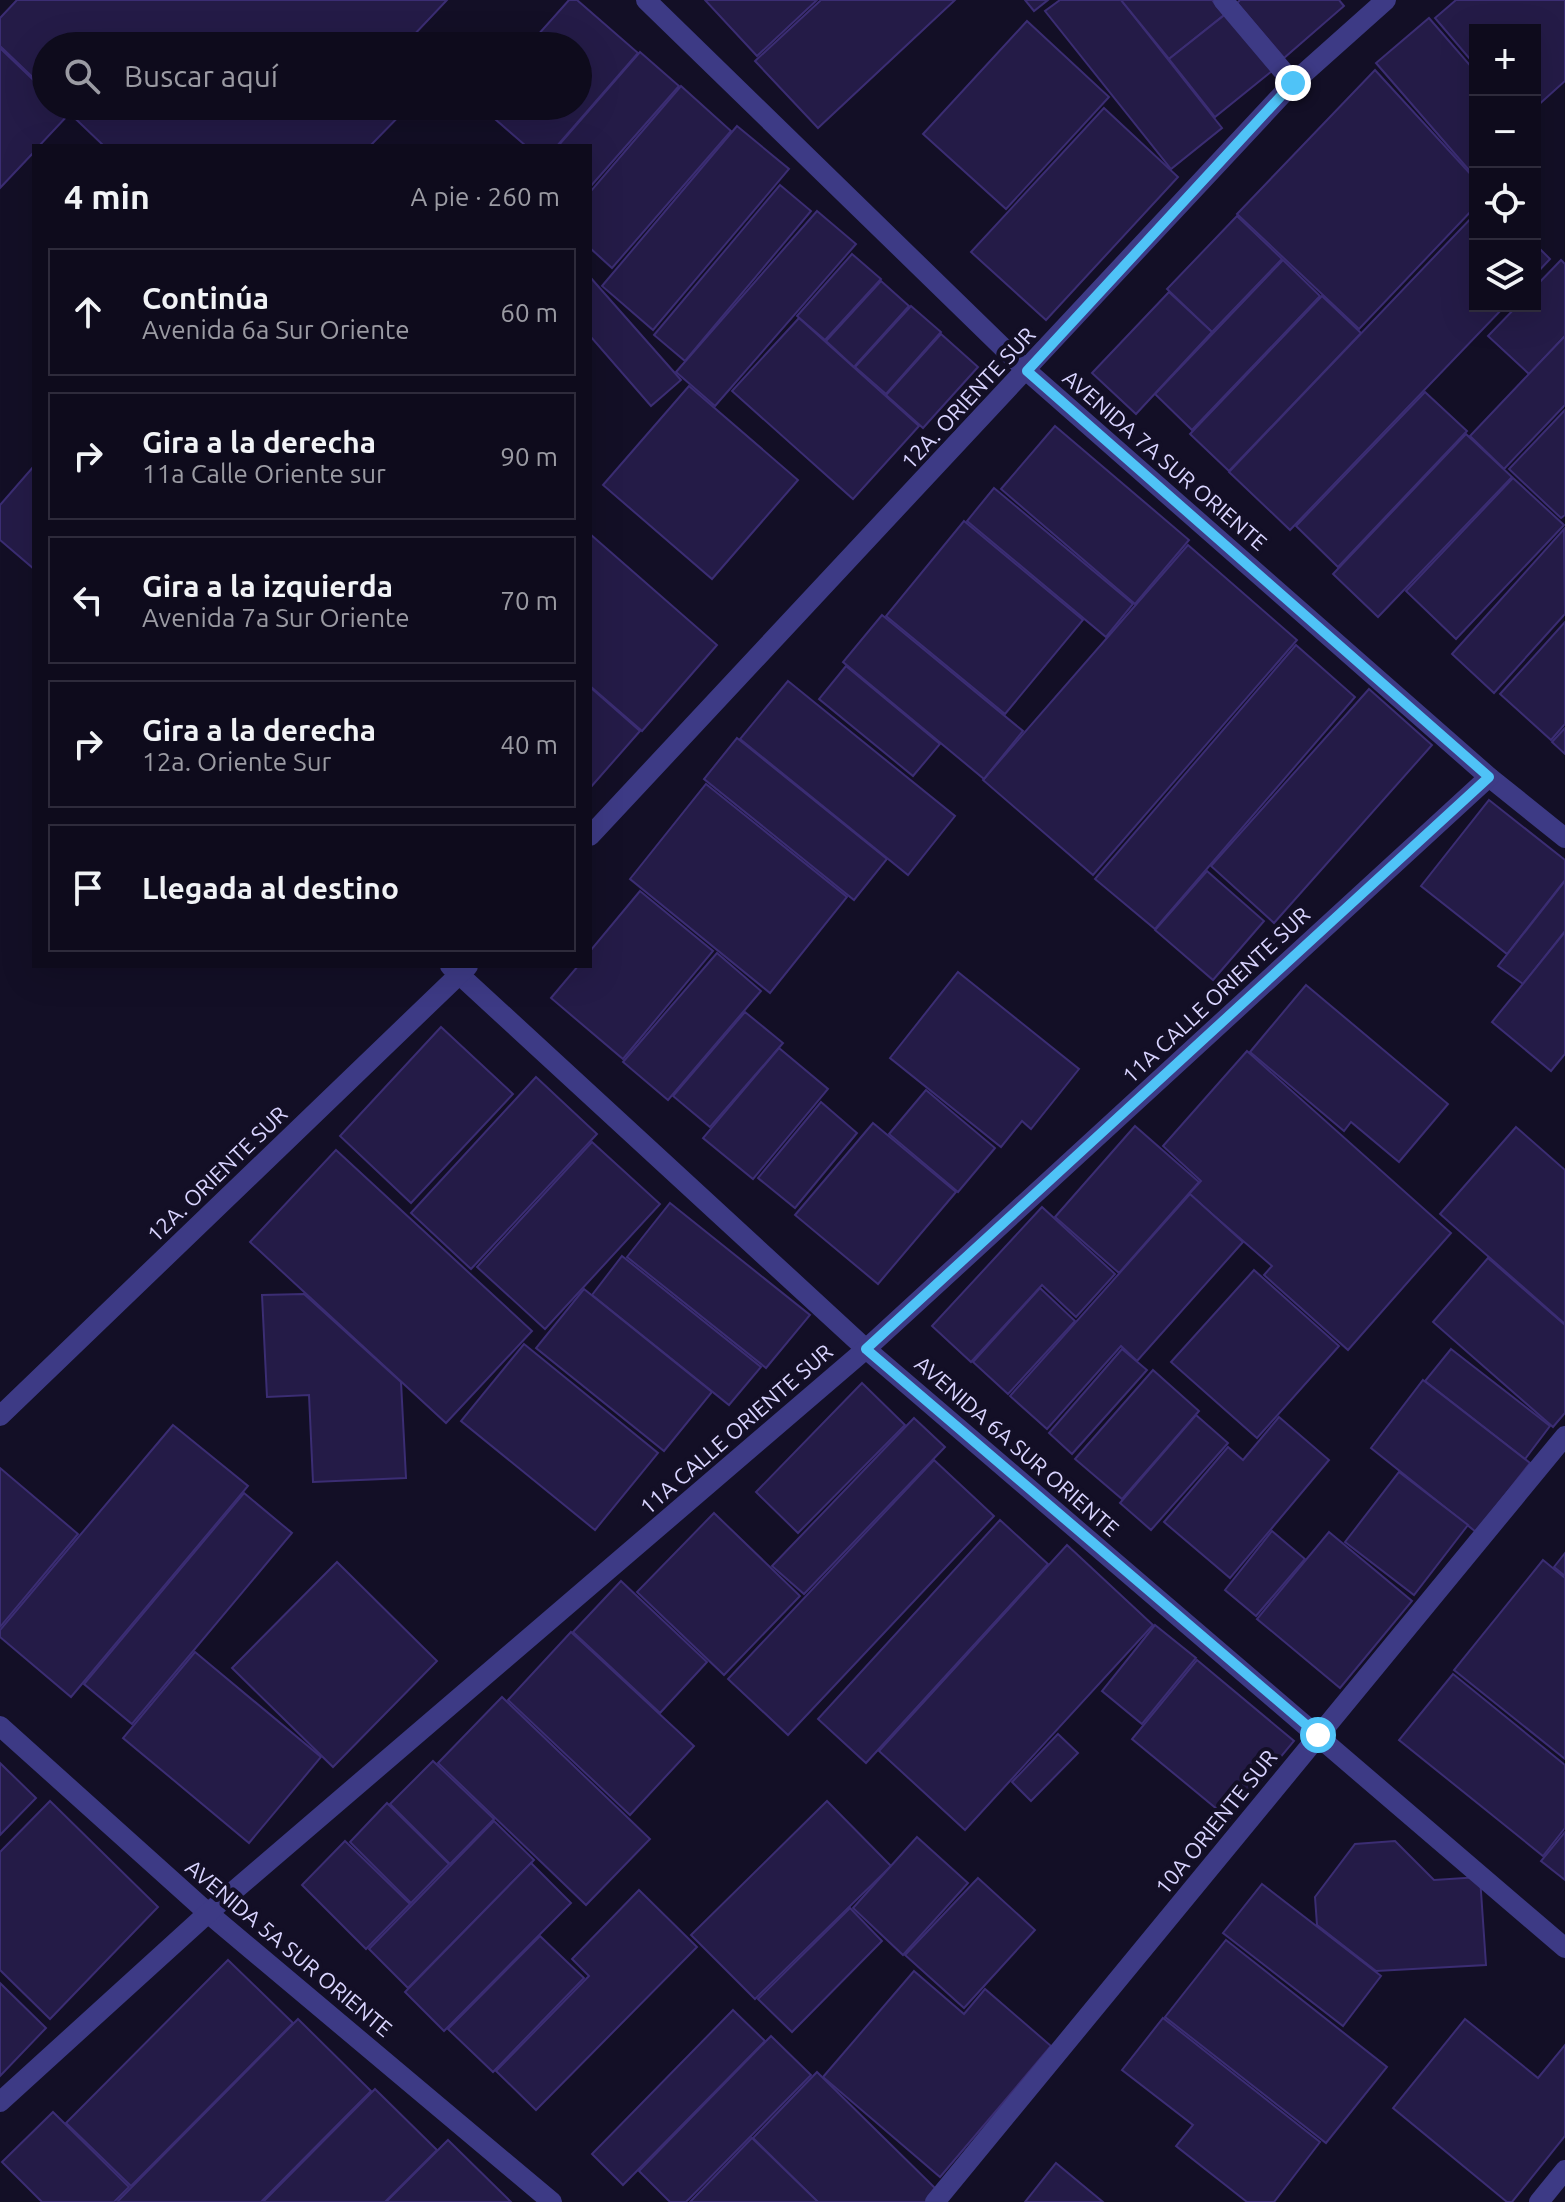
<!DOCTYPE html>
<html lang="es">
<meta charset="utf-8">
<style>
:root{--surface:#0e0b1c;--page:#171425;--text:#f1f3f6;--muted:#9b9ba3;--line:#2e2b3b}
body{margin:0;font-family:Ubuntu,sans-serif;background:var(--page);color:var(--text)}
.controls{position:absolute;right:24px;top:24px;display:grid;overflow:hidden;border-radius:0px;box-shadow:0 8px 32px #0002}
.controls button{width:72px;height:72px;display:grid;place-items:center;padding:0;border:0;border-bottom:2px solid var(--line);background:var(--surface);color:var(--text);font:40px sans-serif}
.stop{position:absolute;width:24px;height:24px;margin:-18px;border:6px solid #4fc3f7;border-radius:50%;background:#fff}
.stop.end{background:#4fc3f7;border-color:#fff;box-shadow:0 2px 8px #0008}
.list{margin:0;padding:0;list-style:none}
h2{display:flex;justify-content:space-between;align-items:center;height:104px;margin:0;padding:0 32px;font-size:34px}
h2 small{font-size:26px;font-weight:400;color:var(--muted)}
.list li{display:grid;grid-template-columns:52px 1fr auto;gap:24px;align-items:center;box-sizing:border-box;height:128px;margin:0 16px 16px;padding:0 16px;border:2px solid var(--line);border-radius:0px}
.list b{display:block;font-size:30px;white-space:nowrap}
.list p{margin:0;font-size:26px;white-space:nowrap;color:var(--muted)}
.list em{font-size:26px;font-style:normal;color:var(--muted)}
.icon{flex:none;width:44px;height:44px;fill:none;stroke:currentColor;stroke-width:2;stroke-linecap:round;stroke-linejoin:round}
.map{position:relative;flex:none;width:1565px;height:2202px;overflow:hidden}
.search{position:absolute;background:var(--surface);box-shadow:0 8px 32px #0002;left:32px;top:32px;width:560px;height:88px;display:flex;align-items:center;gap:20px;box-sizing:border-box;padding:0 28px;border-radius:44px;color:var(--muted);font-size:30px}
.panel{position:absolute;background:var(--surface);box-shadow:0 8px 32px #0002;left:32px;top:144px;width:560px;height:824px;border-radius:0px}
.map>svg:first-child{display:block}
</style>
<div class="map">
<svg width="1565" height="2202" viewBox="0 0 1565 2202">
<rect width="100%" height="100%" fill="#130f26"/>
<!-- building -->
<g fill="#241b47" stroke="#3b2d73" stroke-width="2">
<path d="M 17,0 L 447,0 L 411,38 L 419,46 L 46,46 L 46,90 L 0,46 L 0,18 Z"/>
<path d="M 569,0 L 577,0 L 638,53 L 557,146 L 526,146 L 480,106 L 578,106 L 578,46 L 528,46 Z"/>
<path d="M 705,0 L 817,0 L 757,56 Z"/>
<path d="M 821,0 L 955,0 L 818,128 L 755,61 Z"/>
<path d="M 1025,0 L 1048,0 L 1034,11 Z"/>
<path d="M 1060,0 L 1121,0 L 1222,128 L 1171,169 L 1045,11 Z"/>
<path d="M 1121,0 L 1212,0 L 1224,15 L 1169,59 Z"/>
<path d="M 1240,0 L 1339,0 L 1344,6 L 1284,58 L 1237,3 Z"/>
<path d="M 1456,0 L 1565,0 L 1565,81 L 1535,108 L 1535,30 L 1475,30 L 1475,65 L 1435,18 Z"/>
<path d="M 1227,13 L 1272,71 L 1215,117 L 1169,59 Z"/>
<path d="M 1429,18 L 1475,71 L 1475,177 L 1376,63 Z"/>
<path d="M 1027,21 L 1109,97 L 1006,209 L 923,134 Z"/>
<path d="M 0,48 L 46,92 L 46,106 L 61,106 L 69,114 L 39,146 L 34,146 L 34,152 L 0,188 Z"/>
<path d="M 640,52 L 679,86 L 590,187 L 590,146 L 558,146 Z"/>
<path d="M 1375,70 L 1475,179 L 1475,207 L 1359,329 L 1237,214 Z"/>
<path d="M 681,86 L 731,131 L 612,268 L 590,248 L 590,192 Z"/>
<path d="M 62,106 L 409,106 L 370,146 L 104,146 Z"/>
<path d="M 1104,108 L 1178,177 L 1046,320 L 971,252 Z"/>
<path d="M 737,126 L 789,169 L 653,330 L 602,286 Z"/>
<path d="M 780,185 L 811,211 L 685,361 L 654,335 Z"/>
<path d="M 817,211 L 856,244 L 715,406 L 676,372 Z"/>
<path d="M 1475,214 L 1475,306 L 1505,306 L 1290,530 L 1229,472 Z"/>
<path d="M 1237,216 L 1282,259 L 1212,332 L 1167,289 Z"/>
<path d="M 1535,244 L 1550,259 L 1535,275 Z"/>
<path d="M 852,254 L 881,279 L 825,340 L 797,316 Z"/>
<path d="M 1283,260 L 1320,296 L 1192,430 L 1155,394 Z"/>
<path d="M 1561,260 L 1565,264 L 1565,336 L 1529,374 L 1488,336 L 1517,306 L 1535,306 L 1535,287 Z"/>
<path d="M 590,277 L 681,380 L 651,406 L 590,336 Z"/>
<path d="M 881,281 L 909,306 L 854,367 L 826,341 Z"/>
<path d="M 1169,292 L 1212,332 L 1136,414 L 1092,373 Z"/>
<path d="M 1322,296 L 1361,333 L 1229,471 L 1190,434 Z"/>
<path d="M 911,306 L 941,332 L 886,394 L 855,367 Z"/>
<path d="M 799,318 L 919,426 L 853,499 L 732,391 Z"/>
<path d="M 941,334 L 978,367 L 923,428 L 886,395 Z"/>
<path d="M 1565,336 L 1565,405 L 1504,469 L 1470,436 Z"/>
<path d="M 689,386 L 798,480 L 712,579 L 603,485 Z"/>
<path d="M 1425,392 L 1467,431 L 1338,567 L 1296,526 Z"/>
<path d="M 1565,410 L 1565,515 L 1561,518 L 1509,469 Z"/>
<path d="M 1055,426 L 1189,540 L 1135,604 L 1001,489 Z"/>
<path d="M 1466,434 L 1512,477 L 1378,617 L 1333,574 Z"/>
<path d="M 34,466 L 34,569 L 0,540 L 0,505 Z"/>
<path d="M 1513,478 L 1564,525 L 1456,639 L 1406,591 Z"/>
<path d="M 994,488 L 1133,604 L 1106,637 L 967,521 Z"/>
<path d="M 964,521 L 1083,620 L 1005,714 L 886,616 Z"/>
<path d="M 1564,529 L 1565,614 L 1494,693 L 1452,654 Z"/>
<path d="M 590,534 L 717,645 L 642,731 L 590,686 Z"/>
<path d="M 1188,545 L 1297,640 L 1093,875 L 983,780 Z"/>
<path d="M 882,615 L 1023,731 L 984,779 L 843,662 Z"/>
<path d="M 1565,622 L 1565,724 L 1551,740 L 1500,694 Z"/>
<path d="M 1296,645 L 1355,697 L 1155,929 L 1095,879 Z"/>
<path d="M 846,666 L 940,744 L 913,776 L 819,699 Z"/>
<path d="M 788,681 L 955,816 L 908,875 L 740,739 Z"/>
<path d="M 590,687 L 640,731 L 590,788 Z"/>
<path d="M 1369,689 L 1432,745 L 1274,923 L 1211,866 Z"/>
<path d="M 1565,728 L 1565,754 L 1552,742 Z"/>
<path d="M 737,738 L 887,859 L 854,900 L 704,779 Z"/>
<path d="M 706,784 L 847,897 L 770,993 L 630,879 Z"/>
<path d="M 1489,800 L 1565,860 L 1565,880 L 1507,954 L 1421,886 Z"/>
<path d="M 1207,871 L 1264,921 L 1213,980 L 1155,930 Z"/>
<path d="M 1565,881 L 1565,931 L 1523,984 L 1498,966 Z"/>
<path d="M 640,891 L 713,951 L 623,1059 L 551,998 L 578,966 L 590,966 L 590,951 Z"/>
<path d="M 1565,932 L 1565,1054 L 1551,1071 L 1492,1022 Z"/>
<path d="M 717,953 L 761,991 L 668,1100 L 623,1062 Z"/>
<path d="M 958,972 L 1079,1069 L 1031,1129 L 1022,1121 L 1001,1147 L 890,1058 Z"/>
<path d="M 1306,985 L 1448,1104 L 1399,1162 L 1351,1122 L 1344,1131 L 1250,1052 Z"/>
<path d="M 745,1012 L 783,1043 L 710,1127 L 673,1096 Z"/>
<path d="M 441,1027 L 513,1094 L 411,1203 L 340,1136 Z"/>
<path d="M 779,1048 L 828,1089 L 753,1179 L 703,1138 Z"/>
<path d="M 1247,1051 L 1451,1233 L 1348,1350 L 1264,1275 L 1272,1266 L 1189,1194 L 1201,1181 L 1163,1146 Z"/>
<path d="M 536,1077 L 597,1134 L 471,1269 L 411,1213 Z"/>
<path d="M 926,1090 L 995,1148 L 958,1192 L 889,1134 Z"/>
<path d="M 821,1102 L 857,1133 L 795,1208 L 758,1178 Z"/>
<path d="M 873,1123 L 956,1192 L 878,1284 L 795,1215 Z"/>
<path d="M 1135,1126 L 1199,1182 L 1119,1273 L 1055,1217 Z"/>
<path d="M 1516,1127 L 1565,1170 L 1565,1324 L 1440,1214 Z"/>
<path d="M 592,1142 L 660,1204 L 545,1329 L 477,1267 Z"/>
<path d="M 336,1150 L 532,1331 L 446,1423 L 250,1242 Z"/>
<path d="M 1190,1194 L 1243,1242 L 1137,1361 L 1121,1346 L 1047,1429 L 1010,1396 Z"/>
<path d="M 670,1203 L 810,1315 L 766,1368 L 627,1257 Z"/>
<path d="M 1042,1207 L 1115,1274 L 1076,1317 L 1042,1285 L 971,1362 L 932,1326 Z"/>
<path d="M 622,1256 L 761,1367 L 729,1405 L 592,1295 Z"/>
<path d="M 1488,1258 L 1565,1325 L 1565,1413 L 1553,1427 L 1433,1322 Z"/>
<path d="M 1254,1270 L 1339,1346 L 1257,1438 L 1171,1362 Z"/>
<path d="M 1040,1288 L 1075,1321 L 1008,1394 L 973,1362 Z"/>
<path d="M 584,1289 L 712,1392 L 664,1451 L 536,1348 Z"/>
<path d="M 304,1294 L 401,1382 L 406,1478 L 313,1482 L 309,1395 L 267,1397 L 262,1295 Z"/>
<path d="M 524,1344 L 658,1453 L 595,1530 L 461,1421 Z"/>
<path d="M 1122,1349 L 1147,1370 L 1072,1454 L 1049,1433 Z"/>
<path d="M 1451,1349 L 1550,1426 L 1525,1459 L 1425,1381 Z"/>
<path d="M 1153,1370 L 1199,1411 L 1122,1499 L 1075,1459 Z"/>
<path d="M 1423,1380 L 1530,1463 L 1476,1532 L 1371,1448 Z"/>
<path d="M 862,1383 L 905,1425 L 798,1533 L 756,1492 Z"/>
<path d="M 1196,1415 L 1228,1443 L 1151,1530 L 1120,1503 Z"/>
<path d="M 1279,1417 L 1329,1460 L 1230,1578 L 1164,1522 L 1228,1447 L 1243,1460 Z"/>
<path d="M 914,1418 L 945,1447 L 804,1594 L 772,1566 Z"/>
<path d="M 173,1425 L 248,1486 L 71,1697 L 0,1637 L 0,1630 Z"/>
<path d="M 934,1460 L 994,1516 L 788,1735 L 728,1679 Z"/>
<path d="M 0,1468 L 78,1534 L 0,1627 Z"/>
<path d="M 1399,1472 L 1468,1525 L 1414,1595 L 1345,1542 Z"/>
<path d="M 244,1493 L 292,1533 L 132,1724 L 84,1684 Z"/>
<path d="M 714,1513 L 800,1596 L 724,1675 L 637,1592 Z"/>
<path d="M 1000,1520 L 1048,1564 L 866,1763 L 818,1719 Z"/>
<path d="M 1272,1531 L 1305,1559 L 1256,1616 L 1225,1590 Z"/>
<path d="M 1329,1532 L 1412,1601 L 1340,1688 L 1257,1619 Z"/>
<path d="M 1067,1545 L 1153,1625 L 965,1830 L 879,1751 Z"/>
<path d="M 1565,1553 L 1565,1576 L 1554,1567 Z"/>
<path d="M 1543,1560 L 1565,1578 L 1565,1759 L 1454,1670 Z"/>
<path d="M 337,1562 L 437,1661 L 333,1767 L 232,1668 Z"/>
<path d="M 621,1581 L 707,1662 L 660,1713 L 573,1632 Z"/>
<path d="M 1155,1625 L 1196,1658 L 1142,1724 L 1102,1691 Z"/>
<path d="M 571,1632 L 694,1746 L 630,1815 L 508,1700 Z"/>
<path d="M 195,1652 L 321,1757 L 249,1843 L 123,1738 Z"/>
<path d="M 1197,1660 L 1294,1741 L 1229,1819 L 1132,1739 Z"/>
<path d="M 1453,1674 L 1565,1765 L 1565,1828 L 1543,1856 L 1399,1740 Z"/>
<path d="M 502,1697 L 650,1839 L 586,1905 L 438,1763 Z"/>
<path d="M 1058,1734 L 1078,1753 L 1031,1801 L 1012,1782 Z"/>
<path d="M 433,1761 L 494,1819 L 450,1864 L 390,1804 Z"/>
<path d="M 0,1763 L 36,1798 L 0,1835 Z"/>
<path d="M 50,1801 L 158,1907 L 50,2019 L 0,1970 L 0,1852 Z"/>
<path d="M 827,1801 L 891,1866 L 755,1999 L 691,1935 Z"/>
<path d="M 387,1803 L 449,1864 L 411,1903 L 350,1842 Z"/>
<path d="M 494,1821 L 534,1860 L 408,1988 L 369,1949 Z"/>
<path d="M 1565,1832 L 1565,1880 L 1541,1861 Z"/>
<path d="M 917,1837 L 968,1883 L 903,1955 L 853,1908 Z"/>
<path d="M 345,1841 L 410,1904 L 366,1949 L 302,1885 Z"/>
<path d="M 1395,1841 L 1434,1880 L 1480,1877 L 1486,1965 L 1376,1971 L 1317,1925 L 1315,1897 L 1355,1844 Z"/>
<path d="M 531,1863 L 571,1903 L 444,2031 L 405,1992 Z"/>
<path d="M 978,1878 L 1035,1930 L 964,2008 L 905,1955 Z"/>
<path d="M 1262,1884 L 1381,1976 L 1343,2026 L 1223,1933 Z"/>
<path d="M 639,1890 L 697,1947 L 536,2110 L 496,2071 L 589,1976 L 572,1959 Z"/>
<path d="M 850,1908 L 882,1941 L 792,2032 L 758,1999 Z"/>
<path d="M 540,1936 L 584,1978 L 493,2072 L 448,2029 Z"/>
<path d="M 1226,1940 L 1387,2067 L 1326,2143 L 1165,2017 Z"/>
<path d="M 228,1960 L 293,2023 L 131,2186 L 66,2123 Z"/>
<path d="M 914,1971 L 964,2014 L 985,1989 L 1051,2046 L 940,2177 L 823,2077 Z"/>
<path d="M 0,1983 L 46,2028 L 0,2076 Z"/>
<path d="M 733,2010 L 765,2041 L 623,2185 L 592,2154 Z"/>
<path d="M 1163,2018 L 1320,2142 L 1274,2202 L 1247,2202 L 1176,2146 L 1193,2125 L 1122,2070 Z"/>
<path d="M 298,2019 L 371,2091 L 261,2202 L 117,2202 Z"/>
<path d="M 1465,2019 L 1538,2078 L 1565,2045 L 1565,2136 L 1512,2202 L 1507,2202 L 1393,2108 Z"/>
<path d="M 771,2036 L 811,2075 L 686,2202 L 670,2202 L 639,2171 Z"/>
<path d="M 817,2072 L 938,2191 L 927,2202 L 818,2202 L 753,2138 Z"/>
<path d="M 375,2089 L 437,2150 L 385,2202 L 263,2202 Z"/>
<path d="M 53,2112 L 129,2187 L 114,2202 L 42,2202 L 2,2162 Z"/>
<path d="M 752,2138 L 818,2202 L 690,2202 Z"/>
<path d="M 448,2140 L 511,2202 L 386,2202 Z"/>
<path d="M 1056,2163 L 1103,2202 L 1025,2202 Z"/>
</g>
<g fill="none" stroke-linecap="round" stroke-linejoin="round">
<!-- minor -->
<g stroke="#3d3a85" stroke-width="20">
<path d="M 646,0 L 1027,371 L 1489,777 L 1565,838"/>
<path d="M 1223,0 L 1293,83"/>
<path d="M 590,836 L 1293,83 L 1386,0"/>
<path d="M 450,966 L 866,1349 L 1565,1948"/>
<path d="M 0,1416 L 468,966"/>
<path d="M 0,1726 L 208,1913 L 552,2202"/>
<path d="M 0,2102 L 208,1913 L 866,1349 L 1489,777"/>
<path d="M 935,2202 L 1565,1436"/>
<path d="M 1539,2202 L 1565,2170"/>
</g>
</g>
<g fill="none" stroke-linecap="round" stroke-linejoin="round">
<!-- route -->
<path stroke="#4fc3f7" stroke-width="10" d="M 1293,83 L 1027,371 L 1489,777 L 866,1349 L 1318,1735"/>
</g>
<g text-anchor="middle" stroke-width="8" stroke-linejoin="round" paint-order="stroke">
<!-- street labels -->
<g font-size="22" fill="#d9d4ff" stroke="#130f26">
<text transform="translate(968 398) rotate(-47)" y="8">12A. ORIENTE SUR</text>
<text transform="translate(1165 460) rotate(41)" y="8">AVENIDA 7A SUR ORIENTE</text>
<text transform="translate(1216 995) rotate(-43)" y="8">11A CALLE ORIENTE SUR</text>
<text transform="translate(217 1174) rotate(-44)" y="8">12A. ORIENTE SUR</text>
<text transform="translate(736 1429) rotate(-41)" y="8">11A CALLE ORIENTE SUR</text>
<text transform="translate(1017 1446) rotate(41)" y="8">AVENIDA 6A SUR ORIENTE</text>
<text transform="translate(1216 1822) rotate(-51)" y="8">10A ORIENTE SUR</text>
<text transform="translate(289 1948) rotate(40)" y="8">AVENIDA 5A SUR ORIENTE</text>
</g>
</g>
</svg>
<div class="controls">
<button>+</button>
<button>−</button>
<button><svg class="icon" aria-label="locate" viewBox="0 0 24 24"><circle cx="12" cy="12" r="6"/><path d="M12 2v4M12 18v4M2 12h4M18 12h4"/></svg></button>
<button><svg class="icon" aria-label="layers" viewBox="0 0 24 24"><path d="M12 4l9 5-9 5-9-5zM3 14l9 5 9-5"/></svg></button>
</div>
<div class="stop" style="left:1318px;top:1735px"></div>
<div class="stop end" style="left:1293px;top:83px"></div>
<div class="search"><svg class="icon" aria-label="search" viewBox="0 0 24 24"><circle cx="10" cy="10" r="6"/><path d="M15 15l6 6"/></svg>Buscar aquí</div>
<section class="panel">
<h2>4 min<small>A pie · 260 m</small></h2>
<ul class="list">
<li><svg class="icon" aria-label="ahead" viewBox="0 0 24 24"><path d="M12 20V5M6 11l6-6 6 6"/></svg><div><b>Continúa</b><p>Avenida 6a Sur Oriente</p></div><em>60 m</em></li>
<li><svg class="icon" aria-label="right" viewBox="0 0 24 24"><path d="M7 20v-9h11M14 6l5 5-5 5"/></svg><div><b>Gira a la derecha</b><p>11a Calle Oriente sur</p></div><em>90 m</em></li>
<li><svg class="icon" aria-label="left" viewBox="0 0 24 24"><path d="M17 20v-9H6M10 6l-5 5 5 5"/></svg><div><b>Gira a la izquierda</b><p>Avenida 7a Sur Oriente</p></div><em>70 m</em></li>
<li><svg class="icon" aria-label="right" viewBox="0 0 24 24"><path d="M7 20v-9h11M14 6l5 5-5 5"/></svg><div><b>Gira a la derecha</b><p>12a. Oriente Sur</p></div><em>40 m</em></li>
<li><svg class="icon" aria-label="arrive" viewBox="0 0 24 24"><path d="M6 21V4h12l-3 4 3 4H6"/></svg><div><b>Llegada al destino</b></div></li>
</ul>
</section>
</div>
